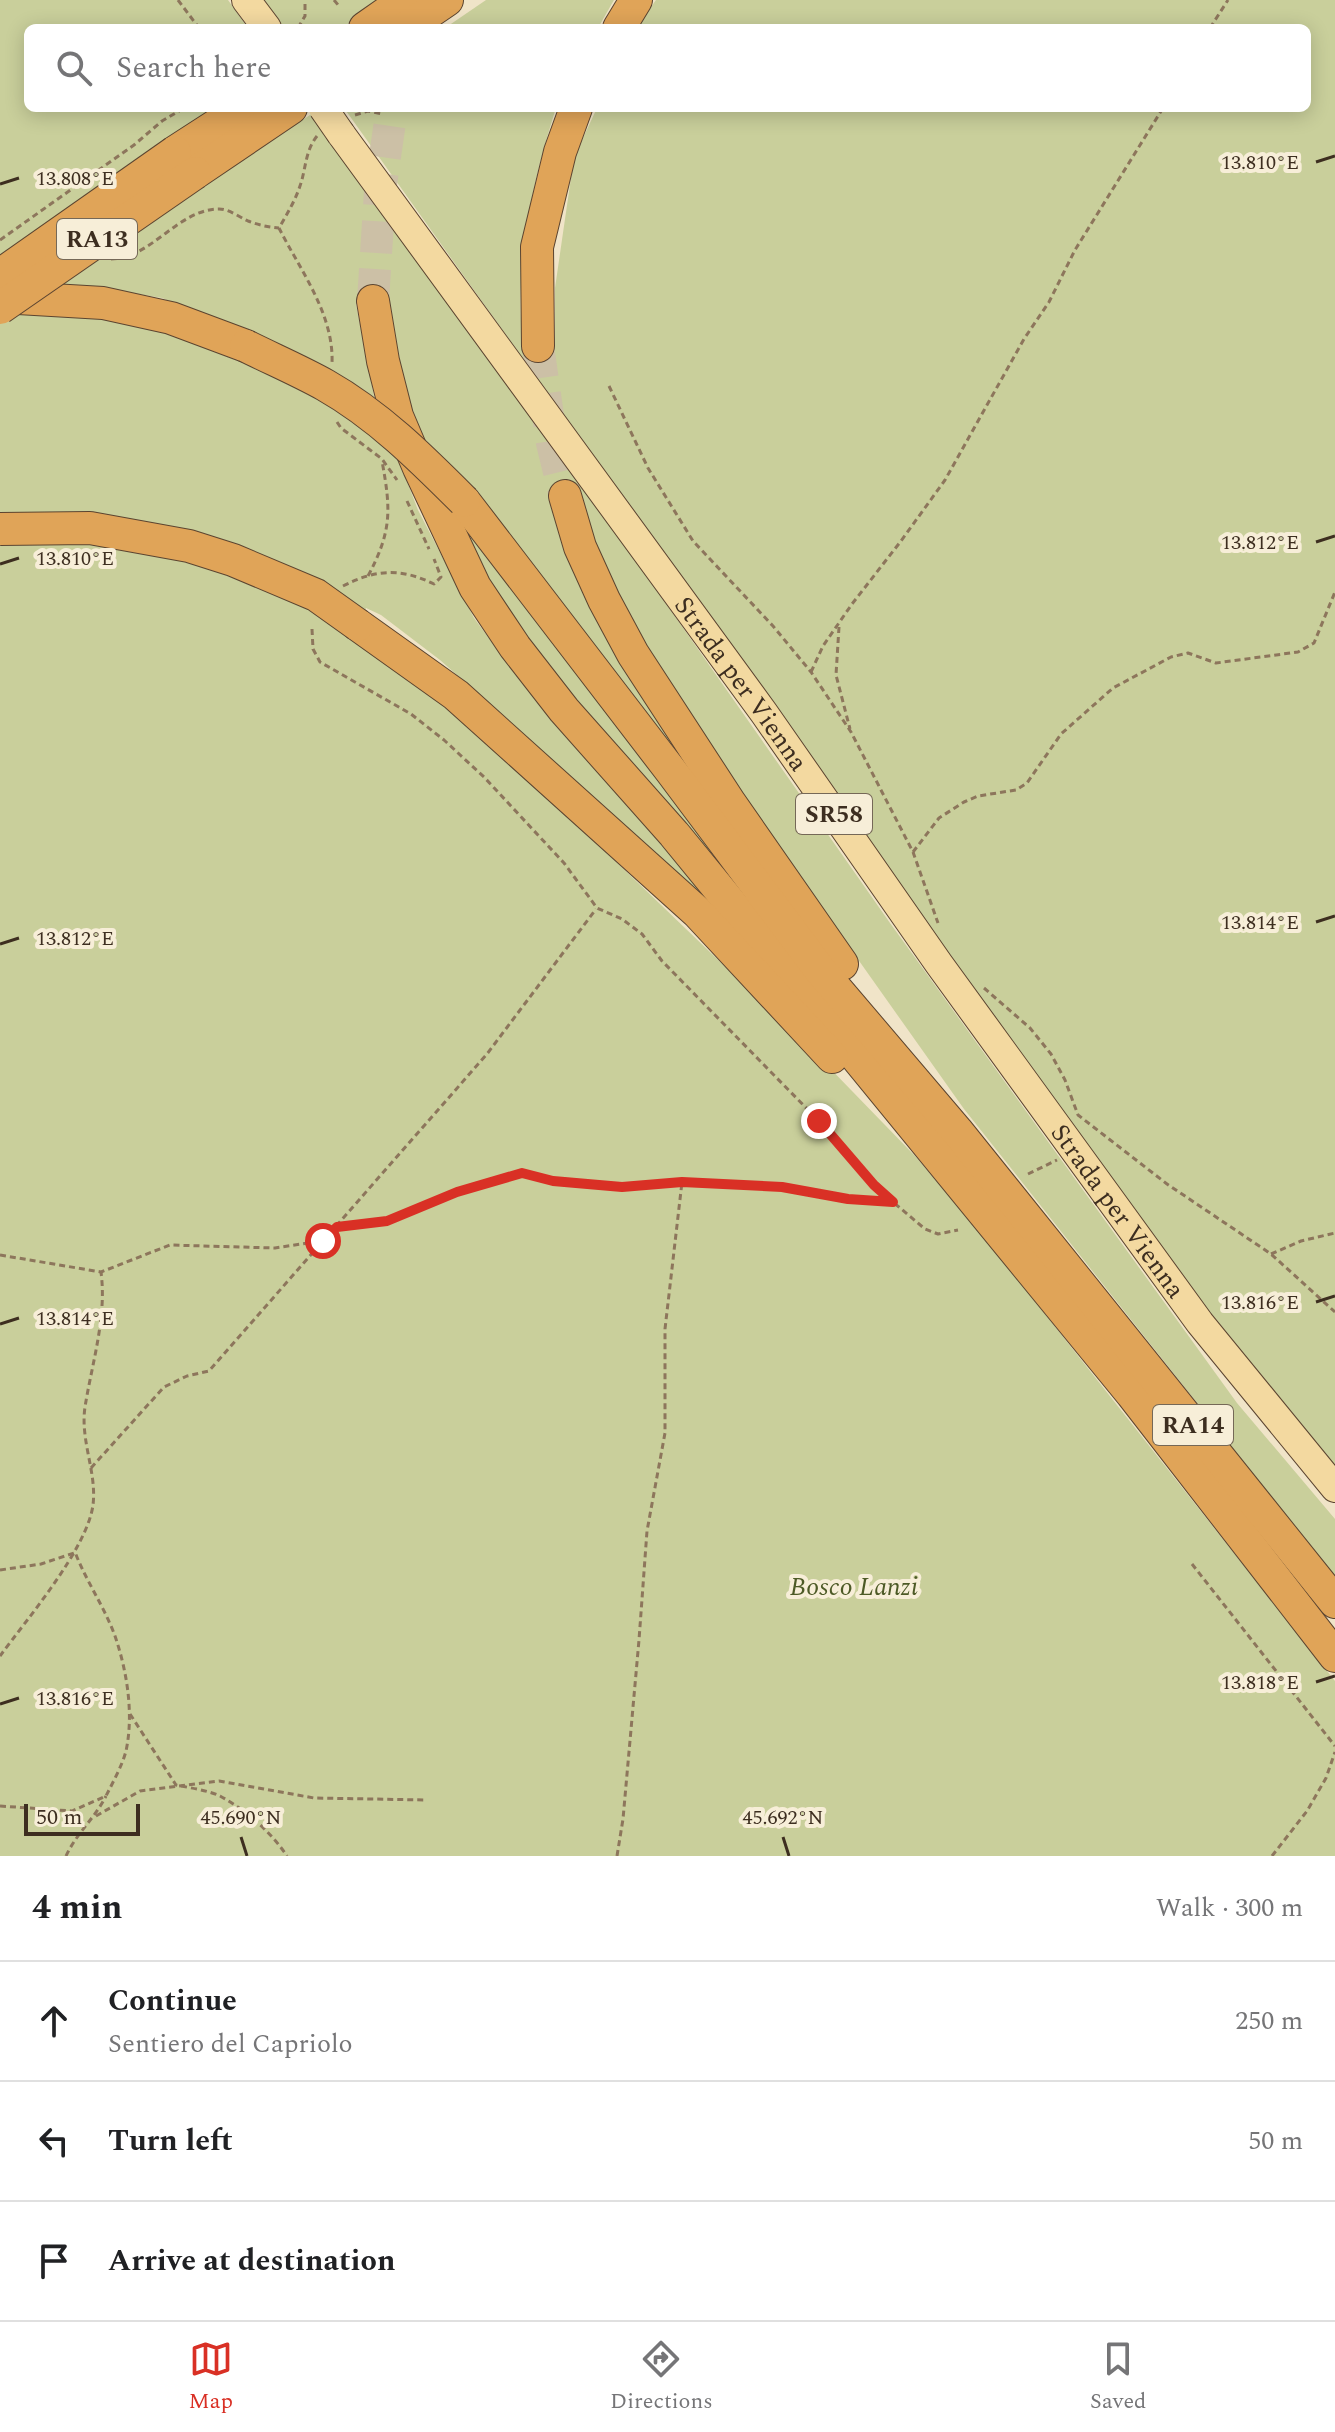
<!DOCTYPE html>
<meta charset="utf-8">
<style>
:root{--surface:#fff;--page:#f6f6f6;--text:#202124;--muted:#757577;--line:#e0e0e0;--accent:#d93025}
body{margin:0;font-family:Spectral,serif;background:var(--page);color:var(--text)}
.scale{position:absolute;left:24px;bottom:20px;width:116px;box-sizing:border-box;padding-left:8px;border:4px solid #3d2e20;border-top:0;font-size:22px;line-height:28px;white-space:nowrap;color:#3d2e20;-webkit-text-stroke:6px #f7eed8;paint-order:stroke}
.stop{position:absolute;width:24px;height:24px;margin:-18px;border:6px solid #d93025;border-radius:50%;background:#fff}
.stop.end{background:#d93025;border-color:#fff;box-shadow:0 2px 8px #0008}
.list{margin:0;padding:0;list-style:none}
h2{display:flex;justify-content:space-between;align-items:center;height:104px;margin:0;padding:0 32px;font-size:34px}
h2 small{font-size:26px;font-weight:400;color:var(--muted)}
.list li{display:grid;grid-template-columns:52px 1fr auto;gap:24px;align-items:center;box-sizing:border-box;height:120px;padding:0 32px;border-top:2px solid var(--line)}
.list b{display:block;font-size:30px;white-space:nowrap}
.list p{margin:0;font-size:26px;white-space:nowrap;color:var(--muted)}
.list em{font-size:26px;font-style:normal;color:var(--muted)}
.icon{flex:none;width:44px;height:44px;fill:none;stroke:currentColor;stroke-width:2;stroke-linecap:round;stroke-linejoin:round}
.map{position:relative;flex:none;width:1335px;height:1856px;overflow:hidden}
.search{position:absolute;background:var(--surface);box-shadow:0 4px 20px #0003;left:24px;right:24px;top:24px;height:88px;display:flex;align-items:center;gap:20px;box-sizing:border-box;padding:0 28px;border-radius:12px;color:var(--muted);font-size:30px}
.sheet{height:464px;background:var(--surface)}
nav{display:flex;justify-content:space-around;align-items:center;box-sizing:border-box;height:112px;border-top:2px solid var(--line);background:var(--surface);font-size:22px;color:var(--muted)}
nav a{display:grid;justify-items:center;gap:4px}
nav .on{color:var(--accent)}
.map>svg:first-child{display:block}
</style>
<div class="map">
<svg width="1335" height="1856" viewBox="0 0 1335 1856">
<rect width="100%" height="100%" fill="#f0e4c8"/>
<!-- green -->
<g fill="#c9cf9b">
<path d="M 0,0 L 228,0 L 248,28 L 28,28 L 28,108 L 224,108 L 0,257 Z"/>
<path d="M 262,0 L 382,0 L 342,28 L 282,28 Z"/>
<path d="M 486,0 L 614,0 L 598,28 L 445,28 Z"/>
<path d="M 656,0 L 1335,0 L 1335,1475 L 1134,1216 L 344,108 L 556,108 C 531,187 514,264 523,348 L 555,345 L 555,288 L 574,157 L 597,108 L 1307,108 L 1307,28 L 636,28 Z"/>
<path d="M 313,113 L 578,478 L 890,923 L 1237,1403 L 1335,1519 L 1335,1577 L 964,1109 L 721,766 L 552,501 L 964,1167 L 531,645 L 484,576 L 419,435 L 399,370 L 391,308 L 372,301 L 356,304 L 374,396 L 418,510 L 474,618 L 516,675 L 573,744 L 808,1012 L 519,730 L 440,660 L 381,615 L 366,608 L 358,625 L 502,752 L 820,1058 L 916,1157 L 1004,1262 L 1335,1681 L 1335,1856 L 0,1856 L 0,322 L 27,302 L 250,335 L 162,298 L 91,286 L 53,286 Z"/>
</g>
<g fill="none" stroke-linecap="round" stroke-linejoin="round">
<!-- highway-tunnel -->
<g stroke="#ccc0a6" stroke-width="32" stroke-dasharray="32 16" stroke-linecap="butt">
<path d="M 373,301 L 380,191 L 392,108"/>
<path d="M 538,346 L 552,443 L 565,496"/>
</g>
<!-- major casing -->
<g stroke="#5b4430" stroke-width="30">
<g id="major">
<path d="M 246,0 L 267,28"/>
<path id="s1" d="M 341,134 L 764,713 L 939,964 L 1200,1323 L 1335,1488"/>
</g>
</g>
<!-- highway casing -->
<g stroke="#5b4430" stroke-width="34">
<g id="highway">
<path d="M 365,28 L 405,0"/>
<path d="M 406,28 L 447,0"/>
<path d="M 619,28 L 636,0"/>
<path d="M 175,152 L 243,108"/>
<path d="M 195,173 L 291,108"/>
<path d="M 1,297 L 103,303 L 171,318 L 246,346"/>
<path d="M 373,301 L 383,361 L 397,416 L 419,468 L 475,587 L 515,647 L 564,710 L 674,834 L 1132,1394 L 1335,1656"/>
<path d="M 538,346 L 537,247 L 560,152 L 576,108"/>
<path d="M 565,496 L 580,547 L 604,600 L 633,654 L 730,803 L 842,964"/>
<path d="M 464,501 L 671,771 L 820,970 L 957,1131 L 1335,1602"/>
<path d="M 358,625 L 456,695 L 697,912 L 832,1057"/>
</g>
</g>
<!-- path -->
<g stroke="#8d765c" stroke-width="3" stroke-dasharray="6 4" stroke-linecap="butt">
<path d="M 178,0 L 199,28"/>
<path d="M 334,0 L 339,6"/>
<path d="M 298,28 L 305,16 L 305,0"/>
<path d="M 1210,28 L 1228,0"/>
<path d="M 355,115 L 368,111 L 382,114"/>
<path d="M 317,136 C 305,151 306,169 300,186 C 295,201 287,214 279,228 C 300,270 334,314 332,363"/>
<path d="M 0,240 L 134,145 L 162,121 L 184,108"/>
<path d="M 111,259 C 151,259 178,209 219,209 C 229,209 239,217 248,221 C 258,225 268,227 279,228"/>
<path d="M 609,386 L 648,468 L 693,541 L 773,626 L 811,672 L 851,732 L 913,852 L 938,923"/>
<path d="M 337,422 L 341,428 L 382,459 L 397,480"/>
<path d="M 407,501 L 429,549"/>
<path d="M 368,576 C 392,531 391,510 382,461"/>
<path d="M 343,586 C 376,569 401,568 434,584 L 441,577 L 434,559"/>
<path d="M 839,627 L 836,675 L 850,729"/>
<path d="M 312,629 L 313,649 L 320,662 L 411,714 L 444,740 L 484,777 L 564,863 L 597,908 L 622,919 L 642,934 L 662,961 L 819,1121 L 874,1185 L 893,1202"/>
<path d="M 811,672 L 823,646 L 852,604 L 901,541 L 945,480 L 1024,339 L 1049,302 L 1075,250 L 1163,108"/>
<path d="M 913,852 L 939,818 L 964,802 L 978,796 L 1016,790 L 1027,783 L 1061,734 L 1113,688 L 1171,657 L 1188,653 L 1216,663 L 1298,652 L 1314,643 L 1335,592"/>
<path d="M 984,988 L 1030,1028 L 1051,1054 L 1065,1080 L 1078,1115 L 1167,1184 L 1271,1254 L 1335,1312"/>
<path d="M 1028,1174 L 1057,1160"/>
<path d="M 337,1227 L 387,1221 L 457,1192 L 522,1173 L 553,1181 L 622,1187 L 682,1182 L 782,1187 L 848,1199 L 893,1202 L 925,1229 L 938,1234 L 958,1230"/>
<path d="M 1271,1254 L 1301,1241 L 1335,1233"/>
<path d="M 0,1255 L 101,1272 L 170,1245 L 275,1248 L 321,1241"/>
<path d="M 91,1468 L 164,1387 L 187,1376 L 209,1371 L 487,1054 L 596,909"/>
<path d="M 1192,1564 L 1335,1746"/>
<path d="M 0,1570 L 41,1564 L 74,1553"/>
<path d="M 0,1656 C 27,1619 87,1549 93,1505 C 97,1472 80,1441 85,1407 C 92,1363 107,1317 101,1272"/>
<path d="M 130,1714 L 176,1785 C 190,1788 207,1790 220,1796 C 246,1810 271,1832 287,1856"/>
<path d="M 0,1806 L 72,1811 L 106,1796 C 113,1782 122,1766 126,1751 C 134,1714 127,1671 115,1636 C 104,1606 86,1581 75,1552"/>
<path d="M 96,1816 L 140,1791 L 219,1781 L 314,1798 L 427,1800"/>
<path d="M 66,1856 C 76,1834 95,1818 106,1796"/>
<path d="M 617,1856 L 623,1819 L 639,1640 L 647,1531 L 665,1433 L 665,1329 L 682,1182"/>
<path d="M 1272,1856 L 1307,1811 L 1326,1778 L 1335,1752"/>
</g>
<!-- major -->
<use href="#major" stroke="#f3d9a0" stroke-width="28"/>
<!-- highway -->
<use href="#highway" stroke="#e0a458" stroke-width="32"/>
<!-- major-bridge casing -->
<g stroke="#5b4430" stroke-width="30" stroke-linecap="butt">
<path id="major-bridge" d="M 323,108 L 341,134"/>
</g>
<!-- highway-bridge casing -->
<g stroke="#5b4430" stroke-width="34" stroke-linecap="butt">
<g id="highway-bridge">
<path d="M 0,275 L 175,152"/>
<path d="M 0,308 L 195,173"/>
<path d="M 246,346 C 272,359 300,371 325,385 C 378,415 421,458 464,501"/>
<path d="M 0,529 L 90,528 L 189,546 L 233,560 L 316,595 L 358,625"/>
</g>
</g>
<!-- major-bridge -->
<use href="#major-bridge" stroke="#f3d9a0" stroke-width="28"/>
<!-- highway-bridge -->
<use href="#highway-bridge" stroke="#e0a458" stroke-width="32"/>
</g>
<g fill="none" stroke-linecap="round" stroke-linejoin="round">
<!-- route -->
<path stroke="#d93025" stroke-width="10" d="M 323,1241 L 337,1227 L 387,1221 L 457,1192 L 522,1173 L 553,1181 L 622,1187 L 682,1182 L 782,1187 L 848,1199 L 893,1202 L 874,1185 L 819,1121"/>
</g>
<!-- ticks -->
<path fill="none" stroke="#3d2e20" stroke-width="3" d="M 1316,162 L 1335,156M 0,184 L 19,178M 1316,542 L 1335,536M 0,564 L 19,558M 1316,922 L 1335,916M 0,944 L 19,938M 1316,1302 L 1335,1296M 0,1324 L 19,1318M 1316,1682 L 1335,1676M 0,1704 L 19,1698M 241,1837 L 247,1856M 783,1837 L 789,1856"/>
<g text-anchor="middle" stroke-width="8" stroke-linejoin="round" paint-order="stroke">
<!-- shield labels -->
<g fill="#f7eed8" stroke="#756857" stroke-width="2">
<rect x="57" y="219" width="80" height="40" rx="6"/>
<rect x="796" y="794" width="76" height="40" rx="6"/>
<rect x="1153" y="1405" width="80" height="40" rx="6"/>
</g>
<g font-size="24" font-weight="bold" fill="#3d2e20">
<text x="97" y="247">RA13</text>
<text x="834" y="822">SR58</text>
<text x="1193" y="1433">RA14</text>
</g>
<!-- street labels -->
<g font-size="26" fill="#3d2e20" stroke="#f7eed8">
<text dy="9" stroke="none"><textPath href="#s1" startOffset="680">Strada per Vienna</textPath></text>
<text dy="9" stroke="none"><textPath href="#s1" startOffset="1328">Strada per Vienna</textPath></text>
</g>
<!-- park labels -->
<g font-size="26" font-style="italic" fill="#4d5a26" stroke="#f7eed8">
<text x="854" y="1595">Bosco Lanzi</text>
</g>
</g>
<g font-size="20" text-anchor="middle" fill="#3d2e20" stroke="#f7eed8" stroke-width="8" stroke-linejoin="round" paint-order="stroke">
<text x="1260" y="169">13.810°E</text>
<text x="75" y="185">13.808°E</text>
<text x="1260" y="549">13.812°E</text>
<text x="75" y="565">13.810°E</text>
<text x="1260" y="929">13.814°E</text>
<text x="75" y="945">13.812°E</text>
<text x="1260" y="1309">13.816°E</text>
<text x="75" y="1325">13.814°E</text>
<text x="1260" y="1689">13.818°E</text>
<text x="75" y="1705">13.816°E</text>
<text x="241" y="1824">45.690°N</text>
<text x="783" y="1824">45.692°N</text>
</g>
</svg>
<div class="scale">50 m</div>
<div class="stop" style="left:323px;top:1241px"></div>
<div class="stop end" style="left:819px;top:1121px"></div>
<div class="search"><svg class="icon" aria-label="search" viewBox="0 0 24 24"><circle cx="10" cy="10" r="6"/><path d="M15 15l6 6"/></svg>Search here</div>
</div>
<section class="sheet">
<h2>4 min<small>Walk · 300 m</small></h2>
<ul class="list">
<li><svg class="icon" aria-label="ahead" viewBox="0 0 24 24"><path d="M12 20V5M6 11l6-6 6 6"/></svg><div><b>Continue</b><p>Sentiero del Capriolo</p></div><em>250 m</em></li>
<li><svg class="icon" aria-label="left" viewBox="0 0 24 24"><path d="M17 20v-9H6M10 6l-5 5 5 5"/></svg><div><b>Turn left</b></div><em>50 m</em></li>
<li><svg class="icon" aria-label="arrive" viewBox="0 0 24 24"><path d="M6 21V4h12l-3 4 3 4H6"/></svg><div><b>Arrive at destination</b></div></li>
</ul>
</section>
<nav>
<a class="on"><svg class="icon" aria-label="map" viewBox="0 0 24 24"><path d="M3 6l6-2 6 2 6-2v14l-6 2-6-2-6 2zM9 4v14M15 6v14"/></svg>Map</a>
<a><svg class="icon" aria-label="directions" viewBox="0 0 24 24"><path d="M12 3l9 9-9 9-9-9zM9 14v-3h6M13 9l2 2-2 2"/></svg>Directions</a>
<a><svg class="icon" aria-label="saved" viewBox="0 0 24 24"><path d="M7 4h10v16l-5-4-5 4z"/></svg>Saved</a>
</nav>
